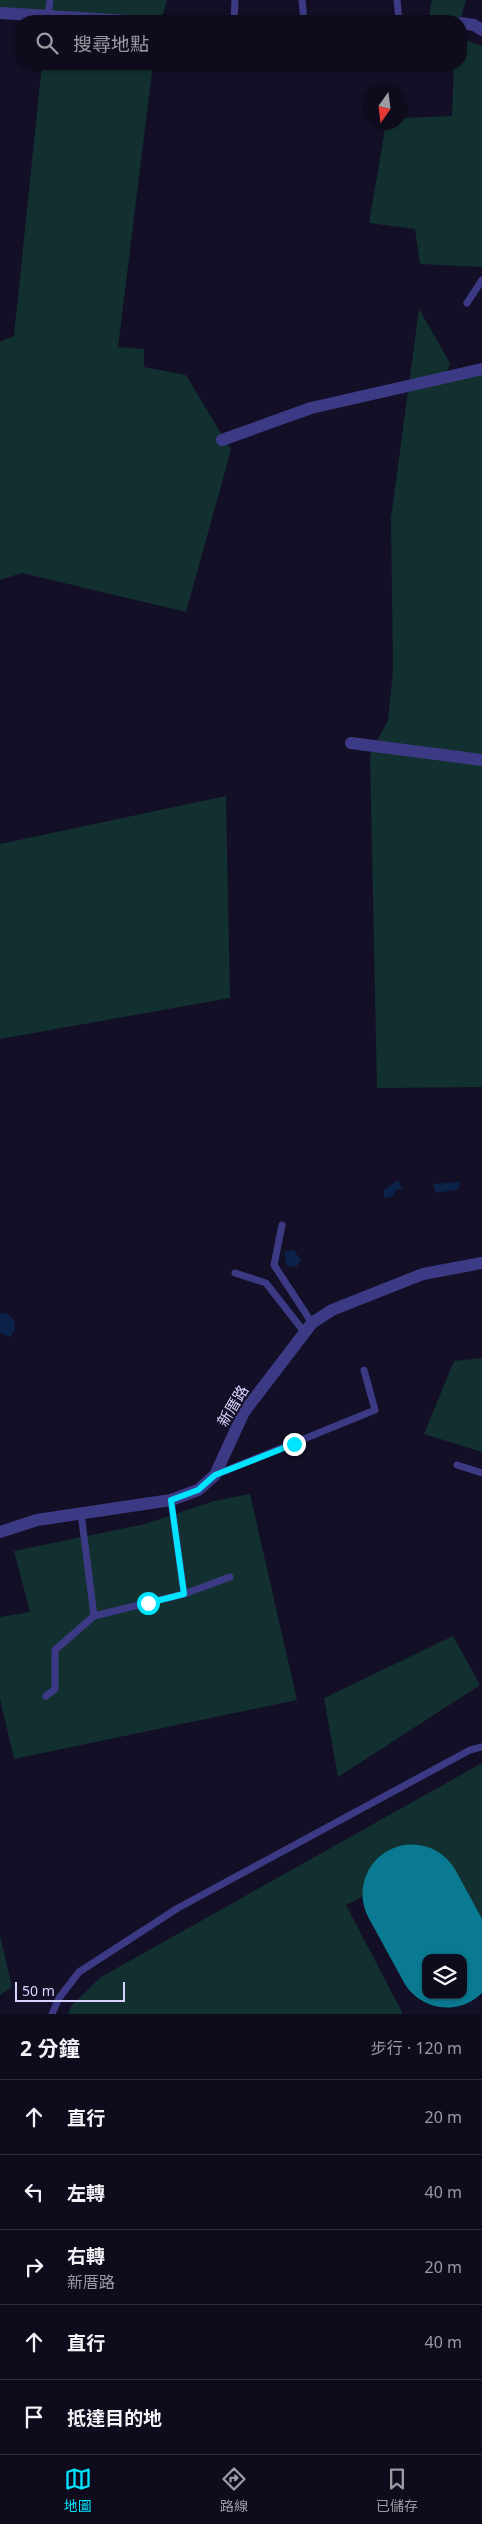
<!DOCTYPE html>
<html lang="zh-TW">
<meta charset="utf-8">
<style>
:root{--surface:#0e0b1c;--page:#171425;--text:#f1f3f6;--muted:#9b9ba3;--line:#2e2b3b;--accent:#00e5ff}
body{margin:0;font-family:"Noto Sans","Noto Sans TC",sans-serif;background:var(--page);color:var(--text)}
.controls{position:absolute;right:15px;bottom:15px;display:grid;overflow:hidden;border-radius:10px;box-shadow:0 1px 4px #0004}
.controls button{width:45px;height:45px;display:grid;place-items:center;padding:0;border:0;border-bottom:1px solid var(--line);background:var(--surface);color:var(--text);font:25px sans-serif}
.compass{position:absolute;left:362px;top:85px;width:45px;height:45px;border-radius:50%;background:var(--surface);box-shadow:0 1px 4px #0004;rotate:194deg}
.scale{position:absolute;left:15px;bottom:12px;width:110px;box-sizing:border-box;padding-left:5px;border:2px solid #d9d4ff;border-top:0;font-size:14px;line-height:18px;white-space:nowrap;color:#d9d4ff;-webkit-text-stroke:4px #130f26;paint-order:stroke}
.stop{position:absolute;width:15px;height:15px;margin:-11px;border:4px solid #00e5ff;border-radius:50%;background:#fff}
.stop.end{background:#00e5ff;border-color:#fff;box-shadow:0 1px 5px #0008}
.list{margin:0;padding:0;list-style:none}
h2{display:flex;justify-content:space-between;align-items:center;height:65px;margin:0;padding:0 20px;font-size:21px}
h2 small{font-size:16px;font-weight:400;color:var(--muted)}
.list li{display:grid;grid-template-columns:32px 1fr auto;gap:15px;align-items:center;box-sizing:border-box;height:75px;padding:0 20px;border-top:1px solid var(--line)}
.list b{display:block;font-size:19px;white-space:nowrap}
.list p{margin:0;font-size:16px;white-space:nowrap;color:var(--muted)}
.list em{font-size:16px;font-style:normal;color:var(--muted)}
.icon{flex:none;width:28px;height:28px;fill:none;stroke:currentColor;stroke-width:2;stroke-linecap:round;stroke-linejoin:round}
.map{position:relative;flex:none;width:482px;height:2014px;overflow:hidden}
.search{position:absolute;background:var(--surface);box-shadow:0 1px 4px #0004;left:15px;right:15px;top:15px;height:55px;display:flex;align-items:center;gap:12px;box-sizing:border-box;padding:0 18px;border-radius:20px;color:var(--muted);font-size:19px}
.sheet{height:440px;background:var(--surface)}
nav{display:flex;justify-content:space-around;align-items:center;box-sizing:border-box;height:70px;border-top:1px solid var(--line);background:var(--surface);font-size:14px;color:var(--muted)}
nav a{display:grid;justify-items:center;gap:2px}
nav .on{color:var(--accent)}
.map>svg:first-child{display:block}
</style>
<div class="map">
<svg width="482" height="2014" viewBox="0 0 482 2014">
<rect width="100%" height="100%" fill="#130f26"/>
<!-- green -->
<g fill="#12302f">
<path d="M 0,0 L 167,0 L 161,21 L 46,21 L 0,8 Z"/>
<path d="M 432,0 L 466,0 L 460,21 L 428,21 Z"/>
<path d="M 461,38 L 482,46 L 482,267 L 420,264 L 415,229 L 369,223 L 386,123 L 400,122 L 400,118 L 452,116 L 454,64 L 461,64 Z"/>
<path d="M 42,64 L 153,64 L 118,347 L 144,349 L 144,367 L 186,375 L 231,450 L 186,612 L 22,573 L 0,580 L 0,342 L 14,336 Z"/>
<path d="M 419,309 L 450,363 L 444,381 L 482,374 L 482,1087 L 377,1088 L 370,755 L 388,720 L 393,671 L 391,518 Z"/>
<path d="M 226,796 L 230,998 L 0,1039 L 0,844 Z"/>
<path d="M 482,1358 L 482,1452 L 424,1434 L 454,1361 Z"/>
<path d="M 250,1494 L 297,1700 L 14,1759 L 0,1699 L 0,1617 L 30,1612 L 14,1551 L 145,1524 L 214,1501 Z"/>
<path d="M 453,1636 L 480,1685 L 338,1777 L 324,1698 Z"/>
<path d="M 482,1763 L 482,1944 L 438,1858 L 346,1905 L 403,2014 L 68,2014 L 71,2006 L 101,1977 Z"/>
<path d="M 0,1935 L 12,1987 L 0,1995 Z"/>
</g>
<!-- water -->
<g fill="#0c2248">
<path d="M 398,1180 L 403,1189 L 396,1190 L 393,1196 L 384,1198 L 384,1190 Z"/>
<path d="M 459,1182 L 459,1189 L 436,1193 L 433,1184 Z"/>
<path d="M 294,1250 L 301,1261 L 296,1267 L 287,1266 L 284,1252 Z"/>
<path d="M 0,1313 L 6,1313 L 14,1320 L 15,1331 L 10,1337 L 0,1333 Z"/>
</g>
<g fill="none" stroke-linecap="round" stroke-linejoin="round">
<!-- runway -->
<path stroke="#0a7a92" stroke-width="99" d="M 412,1894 L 447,1958"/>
<!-- service -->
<g stroke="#3d3a85" stroke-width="7">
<path d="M 302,0 L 304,21"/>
<path d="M 397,0 L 399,21"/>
<path d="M 48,17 L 50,0"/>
<path d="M 234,21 L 235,0"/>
<path d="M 467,303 L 482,280"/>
<path d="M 282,1225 L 274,1265 L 312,1323"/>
<path d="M 235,1273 L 266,1283 L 305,1333"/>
<path d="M 457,1465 L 482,1473"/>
<path d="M 215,1475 L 375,1410 L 364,1370"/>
<path d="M 81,1513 L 94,1616 L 184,1594 L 171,1500"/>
<path d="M 184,1594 L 230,1577"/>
<path d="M 46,1696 L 55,1689 L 55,1650 L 94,1616"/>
<path d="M 52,2014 L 59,1998 L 79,1972 L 178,1908 L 470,1750 L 482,1747"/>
</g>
<!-- minor -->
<g stroke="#3d3a85" stroke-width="12">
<path d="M 0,13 L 129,21"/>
<path d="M 461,23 L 474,25 L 482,30"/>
<path d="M 222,440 L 311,408 L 482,369"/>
<path d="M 351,743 L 482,760"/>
<path d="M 0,1532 L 37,1520 L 171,1500 L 198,1490 L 215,1475 L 244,1412 L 312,1323 L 332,1310 L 423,1274 L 482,1263"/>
</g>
</g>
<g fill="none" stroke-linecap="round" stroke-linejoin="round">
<!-- route -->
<path stroke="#00e5ff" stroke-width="6" d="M 148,1603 L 184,1594 L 171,1500 L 198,1490 L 215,1475 L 294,1444"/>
</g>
<g text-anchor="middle" stroke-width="4" stroke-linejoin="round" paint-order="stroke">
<!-- street labels -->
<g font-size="15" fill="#d9d4ff" stroke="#130f26">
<text transform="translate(233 1406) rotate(-59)" y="5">新厝路</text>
</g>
</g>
</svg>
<div class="controls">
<button><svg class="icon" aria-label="layers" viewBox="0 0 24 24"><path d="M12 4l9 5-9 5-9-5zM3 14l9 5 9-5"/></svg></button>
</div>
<svg class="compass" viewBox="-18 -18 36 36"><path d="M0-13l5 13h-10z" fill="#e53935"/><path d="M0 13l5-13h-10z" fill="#9b9ba3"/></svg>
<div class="scale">50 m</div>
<div class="stop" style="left:148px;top:1603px"></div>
<div class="stop end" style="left:294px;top:1444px"></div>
<div class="search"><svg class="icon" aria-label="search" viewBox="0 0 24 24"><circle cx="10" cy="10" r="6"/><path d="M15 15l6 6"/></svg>搜尋地點</div>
</div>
<section class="sheet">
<h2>2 分鐘<small>步行 · 120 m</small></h2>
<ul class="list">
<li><svg class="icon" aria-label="ahead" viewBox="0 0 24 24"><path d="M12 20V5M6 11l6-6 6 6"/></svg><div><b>直行</b></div><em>20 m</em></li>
<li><svg class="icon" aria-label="left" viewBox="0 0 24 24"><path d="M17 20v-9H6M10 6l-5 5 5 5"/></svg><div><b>左轉</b></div><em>40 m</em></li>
<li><svg class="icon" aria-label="right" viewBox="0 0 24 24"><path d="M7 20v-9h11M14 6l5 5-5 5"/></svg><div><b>右轉</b><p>新厝路</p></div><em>20 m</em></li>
<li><svg class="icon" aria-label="ahead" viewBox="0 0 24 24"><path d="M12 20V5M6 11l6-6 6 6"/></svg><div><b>直行</b></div><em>40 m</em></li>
<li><svg class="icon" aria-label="arrive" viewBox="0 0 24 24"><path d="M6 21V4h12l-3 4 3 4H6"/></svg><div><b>抵達目的地</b></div></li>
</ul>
</section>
<nav>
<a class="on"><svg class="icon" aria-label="map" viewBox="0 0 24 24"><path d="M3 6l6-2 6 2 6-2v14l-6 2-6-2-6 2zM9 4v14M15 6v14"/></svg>地圖</a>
<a><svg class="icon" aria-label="directions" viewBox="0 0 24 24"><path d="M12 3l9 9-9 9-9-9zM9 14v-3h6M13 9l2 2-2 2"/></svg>路線</a>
<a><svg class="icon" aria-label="saved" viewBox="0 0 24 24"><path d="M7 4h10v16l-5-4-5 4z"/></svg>已儲存</a>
</nav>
